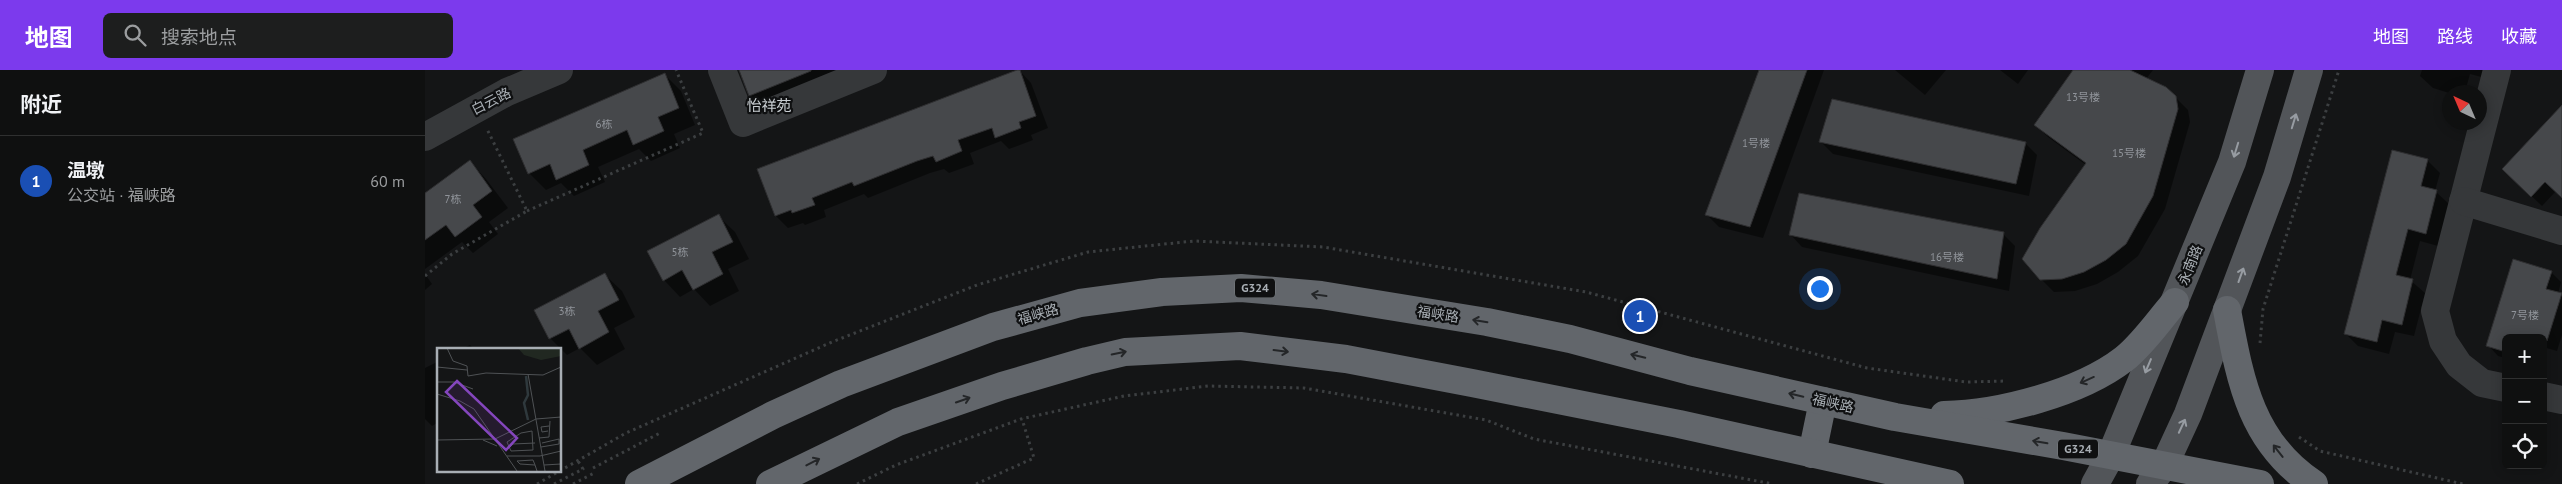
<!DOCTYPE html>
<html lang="zh">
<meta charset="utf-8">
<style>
:root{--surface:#0f1010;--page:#1d1e1e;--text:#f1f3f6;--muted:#9b9d9f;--line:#2f3030;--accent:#7c3aed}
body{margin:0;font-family:"PT Sans","Noto Sans SC",sans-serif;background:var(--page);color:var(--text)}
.controls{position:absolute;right:15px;bottom:15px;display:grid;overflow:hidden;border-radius:8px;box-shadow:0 2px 12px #0003}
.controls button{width:45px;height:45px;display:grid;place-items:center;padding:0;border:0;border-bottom:1px solid var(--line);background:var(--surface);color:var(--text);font:25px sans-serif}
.compass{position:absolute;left:2017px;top:15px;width:45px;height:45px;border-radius:50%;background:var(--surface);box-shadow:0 2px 12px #0003;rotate:316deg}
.you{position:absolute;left:1394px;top:218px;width:18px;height:18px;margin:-12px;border:4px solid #fff;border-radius:50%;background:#1a73e8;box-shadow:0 0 0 8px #1a73e833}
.badge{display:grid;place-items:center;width:32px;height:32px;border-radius:50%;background:var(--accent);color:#fff;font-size:16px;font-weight:700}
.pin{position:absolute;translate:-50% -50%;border:2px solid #fff;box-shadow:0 1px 5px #0006}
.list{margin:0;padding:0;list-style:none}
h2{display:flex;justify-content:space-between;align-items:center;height:65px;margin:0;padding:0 20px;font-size:21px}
h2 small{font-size:16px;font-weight:400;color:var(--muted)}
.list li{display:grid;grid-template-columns:32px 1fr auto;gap:15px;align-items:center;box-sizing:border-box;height:90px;padding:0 20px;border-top:1px solid var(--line)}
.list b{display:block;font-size:19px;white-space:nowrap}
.list p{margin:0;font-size:16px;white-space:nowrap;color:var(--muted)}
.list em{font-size:16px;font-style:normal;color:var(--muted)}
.icon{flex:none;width:28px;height:28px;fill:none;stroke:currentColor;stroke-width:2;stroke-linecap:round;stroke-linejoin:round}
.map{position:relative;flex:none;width:2137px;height:414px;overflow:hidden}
header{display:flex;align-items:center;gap:30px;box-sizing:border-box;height:70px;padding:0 25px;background:var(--accent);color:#fff}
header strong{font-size:24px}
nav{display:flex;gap:28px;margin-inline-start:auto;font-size:18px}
.search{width:350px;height:45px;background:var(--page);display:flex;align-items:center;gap:12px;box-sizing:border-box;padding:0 18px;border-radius:8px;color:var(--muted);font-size:19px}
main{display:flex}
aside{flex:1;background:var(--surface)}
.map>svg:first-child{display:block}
</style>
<header>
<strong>地图</strong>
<div class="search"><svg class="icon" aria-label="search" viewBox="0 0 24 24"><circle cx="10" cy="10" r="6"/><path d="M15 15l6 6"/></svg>搜索地点</div>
<nav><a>地图</a><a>路线</a><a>收藏</a></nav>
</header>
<main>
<aside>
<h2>附近<small></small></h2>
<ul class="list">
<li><span class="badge" style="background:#1a4fb4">1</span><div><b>温墩</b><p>公交站 · 福峡路</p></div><em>60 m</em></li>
</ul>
</aside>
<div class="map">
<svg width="2137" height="414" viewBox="0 0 2137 414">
<rect width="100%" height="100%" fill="#141516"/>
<!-- shadow -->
<g fill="#0007">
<path d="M 315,0 L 431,0 L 337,37 L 325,25 Z"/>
<path d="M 594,0 L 606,13 L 623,58 L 606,65 L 608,70 L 584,79 L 576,71 L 545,83 L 549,94 L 524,103 L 519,99 L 505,103 L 443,128 L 439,124 L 399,140 L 401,147 L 380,155 L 378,153 L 363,158 L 351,146 Z"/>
<path d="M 1335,0 L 1399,0 L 1338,168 L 1294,157 L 1282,145 Z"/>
<path d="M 1470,0 L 1521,0 L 1500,25 Z"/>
<path d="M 1575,0 L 1603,0 L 1593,14 Z"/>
<path d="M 1650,0 L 1728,0 L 1721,9 L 1741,18 L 1763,40 L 1765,52 L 1740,139 L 1713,186 L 1693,202 L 1672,214 L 1650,221 L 1629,222 L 1616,209 L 1661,95 L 1623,67 L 1610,54 Z"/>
<path d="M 1997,0 L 2066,0 L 2064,9 L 2045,4 L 2040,22 L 2024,23 L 2008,18 L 1995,6 Z"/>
<path d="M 239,4 L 256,21 L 270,55 L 249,64 L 255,78 L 226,91 L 214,79 L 173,97 L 180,112 L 149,126 L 136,113 L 121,120 L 104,103 Z"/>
<path d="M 2137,37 L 2137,127 L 2131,121 L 2117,136 L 2078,99 Z"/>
<path d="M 1396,72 L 1600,73 L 1612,85 L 1604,126 L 1408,84 Z"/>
<path d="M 2002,90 L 2015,103 L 2010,121 L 2024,134 L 2013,176 L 1995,171 L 1985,210 L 2000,223 L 1989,266 L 1970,262 L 1964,284 L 1933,276 L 1920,263 Z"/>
<path d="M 45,92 L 61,109 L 83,138 L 64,152 L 73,164 L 48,183 L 37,172 L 0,199 L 0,124 Z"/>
<path d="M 293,146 L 310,162 L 324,189 L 303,199 L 314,221 L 285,236 L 269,219 L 255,227 L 239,210 Z"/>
<path d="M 1365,164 L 1578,164 L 1590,176 L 1584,221 L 1377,177 Z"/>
<path d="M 2126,202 L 2136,212 L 2133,224 L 2137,225 L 2137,265 L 2132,281 L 2118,277 L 2118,268 L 2081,268 L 2081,288 L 2073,286 L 2063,275 Z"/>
<path d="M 0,204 L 7,214 L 0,220 Z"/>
<path d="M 180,205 L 197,221 L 210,247 L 189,258 L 200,279 L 172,295 L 155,278 L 142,285 L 125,268 L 110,241 Z"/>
<path d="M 45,275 L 49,279 L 37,279 Z"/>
<path d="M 14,291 L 14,352 L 7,356 L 0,349 L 0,298 Z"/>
</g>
<!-- building -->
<g fill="#46484b" stroke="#2f2f31">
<path d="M 314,0 L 386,0 L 386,1 L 324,26 Z"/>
<path d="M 592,0 L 595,0 L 611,46 L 594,52 L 596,58 L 570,68 L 567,58 L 533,70 L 537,81 L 511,92 L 508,86 L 492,91 L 429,116 L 427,112 L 387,128 L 390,135 L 367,143 L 366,140 L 350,146 L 332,99 Z"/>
<path d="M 1334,0 L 1382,0 L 1325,157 L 1280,145 Z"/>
<path d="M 1648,0 L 1705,0 L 1741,17 L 1751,26 L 1753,39 L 1728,126 L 1701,174 L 1681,190 L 1659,202 L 1637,209 L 1615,210 L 1597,189 L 1615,158 L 1661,93 L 1609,55 Z"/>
<path d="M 240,3 L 254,38 L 233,47 L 239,61 L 208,75 L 202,60 L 158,80 L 164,95 L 131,110 L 125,94 L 103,104 L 88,69 Z"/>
<path d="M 1407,29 L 1601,72 L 1591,114 L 1394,72 Z"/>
<path d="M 2137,35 L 2137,128 L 2120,112 L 2106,127 L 2077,99 Z"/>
<path d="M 1967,80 L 2003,89 L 1996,116 L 2012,120 L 2001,164 L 1983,159 L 1971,205 L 1988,209 L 1977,255 L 1957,250 L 1952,272 L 1919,264 Z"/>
<path d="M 45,90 L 67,121 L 48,135 L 57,147 L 30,167 L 21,155 L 0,170 L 0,123 Z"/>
<path d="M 1374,123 L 1579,162 L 1572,209 L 1364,165 Z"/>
<path d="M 294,144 L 308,172 L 287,182 L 298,204 L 268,220 L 257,200 L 238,211 L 222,181 Z"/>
<path d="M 2088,189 L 2127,201 L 2121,219 L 2137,223 L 2122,271 L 2118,270 L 2118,268 L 2081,268 L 2081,282 L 2061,276 Z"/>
<path d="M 180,203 L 194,230 L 173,241 L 184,262 L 154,279 L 144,259 L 124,269 L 109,240 Z"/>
</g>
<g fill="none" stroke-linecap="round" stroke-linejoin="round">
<!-- path -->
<g stroke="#3c3f41" stroke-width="3" stroke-dasharray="2.5 4" stroke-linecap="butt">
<path d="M 102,141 L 278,63 L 251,0"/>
<path d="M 0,206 L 27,184 L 102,141 L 62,59"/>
<path d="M 1835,273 L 1838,239 L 1914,0"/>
<path d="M 1874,367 L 1895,381 L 2038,414"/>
<path d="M 168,398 L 237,362"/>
<path d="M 112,414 L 201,363 L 407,272 L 552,215 L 663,182 L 769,171 L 898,177 L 1161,222 L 1442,298 L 1541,312 L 1581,311"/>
<path d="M 129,414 L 158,399 L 153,391"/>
<path d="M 148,414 L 171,402"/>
<path d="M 432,414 L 471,395 L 596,349 L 699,326 L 783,316 L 879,318 L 1061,350 L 1109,369 L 1348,414"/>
<path d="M 551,414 L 609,388 L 597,349"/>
</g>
<!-- minor -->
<g stroke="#36383a" stroke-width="28">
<path d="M 297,0 L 318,53 L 448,0"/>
<path d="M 2072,0 L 2010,241 L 2018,271 L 2034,295 L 2057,313 L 2081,318"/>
<path d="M 0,67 L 82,22 L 134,0"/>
<path d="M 2038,131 L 2137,161"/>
<path d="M 2118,326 L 2137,330"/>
</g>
<!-- major -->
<g stroke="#525559" stroke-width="28">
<path d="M 1670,414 L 1686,385 L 1807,92 L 1835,0"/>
<path d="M 1725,414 L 1739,396 L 1763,344 L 1852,107 L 1884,0"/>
</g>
<!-- highway -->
<g stroke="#62666b" stroke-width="28">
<path d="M 1802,240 C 1815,309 1825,372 1889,414"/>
<path d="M 1519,345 C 1574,344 1655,323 1699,289 C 1718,274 1734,250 1750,232"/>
<path d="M 1387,384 L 1398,331"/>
<path d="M 214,414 L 348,345 L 416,314 L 568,257 L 655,233 L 737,222 L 816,218 L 896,225 L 1062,252 L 1145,269 L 1265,301 L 1470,347 L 1638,376 L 1835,414"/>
<path d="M 345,414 L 473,352 L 577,316 L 662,291 L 700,282 L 815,276 L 921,289 L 1047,313 L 1254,354 L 1525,414"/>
</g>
</g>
<!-- one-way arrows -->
<defs><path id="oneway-shaft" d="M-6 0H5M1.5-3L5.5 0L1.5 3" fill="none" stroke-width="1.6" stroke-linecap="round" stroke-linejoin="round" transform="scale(1.25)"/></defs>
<g stroke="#979ca2">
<use href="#oneway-shaft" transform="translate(1869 51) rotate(-73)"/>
<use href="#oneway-shaft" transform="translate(1811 80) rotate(107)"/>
<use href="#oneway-shaft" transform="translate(1816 205) rotate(-70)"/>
<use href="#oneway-shaft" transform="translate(1723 296) rotate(113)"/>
<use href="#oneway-shaft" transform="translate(1757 356) rotate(-65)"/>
</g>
<g stroke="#242628">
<use href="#oneway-shaft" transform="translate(894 225) rotate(-172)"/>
<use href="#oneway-shaft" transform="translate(1055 251) rotate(-171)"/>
<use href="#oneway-shaft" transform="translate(856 281) rotate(7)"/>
<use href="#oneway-shaft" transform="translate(694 283) rotate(-12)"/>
<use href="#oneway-shaft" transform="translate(1213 286) rotate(-166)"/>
<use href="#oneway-shaft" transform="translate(1662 310) rotate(156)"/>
<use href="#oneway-shaft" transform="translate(1371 325) rotate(-167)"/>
<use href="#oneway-shaft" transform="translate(538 330) rotate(-19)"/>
<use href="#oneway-shaft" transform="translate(1615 372) rotate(-170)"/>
<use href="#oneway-shaft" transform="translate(1853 381) rotate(-128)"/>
<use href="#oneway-shaft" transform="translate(388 392) rotate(-27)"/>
</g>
<g text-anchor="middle" stroke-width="4.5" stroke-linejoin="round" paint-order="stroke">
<!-- number labels -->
<g font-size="11" fill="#90949a">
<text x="1658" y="31">13号楼</text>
<text x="179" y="58">6栋</text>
<text x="1331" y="77">1号楼</text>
<text x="1704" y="87">15号楼</text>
<text x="28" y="133">7栋</text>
<text x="255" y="186">5栋</text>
<text x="1522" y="191">16号楼</text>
<text x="142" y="245">3栋</text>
<text x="2100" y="249">7号楼</text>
</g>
<!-- shield labels -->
<g fill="#0f1011" stroke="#7a7f83" stroke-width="1">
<rect x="810" y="208.5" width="40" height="19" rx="4"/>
<rect x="1633" y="369.5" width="40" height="19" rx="4"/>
</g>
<g font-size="12" font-weight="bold" fill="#a8aeb4">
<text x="830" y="222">G324</text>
<text x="1653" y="383">G324</text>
</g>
<!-- street labels -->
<g font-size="14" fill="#a8aeb4" stroke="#0f1011">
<text transform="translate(66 31) rotate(-27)" y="5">白云路</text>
<text transform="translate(1765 195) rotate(-68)" y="5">永南路</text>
<text transform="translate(613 244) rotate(-16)" y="5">福峡路</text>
<text transform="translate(1013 244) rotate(9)" y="5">福峡路</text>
<text transform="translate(1408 333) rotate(13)" y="5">福峡路</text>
</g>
<!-- neighbourhood labels -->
<g font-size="15" fill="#c8cdd1" stroke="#0f1011">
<text x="344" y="41">怡祥苑</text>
</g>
</g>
<!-- overview -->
<g transform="translate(12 278)">
<rect width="124" height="124" fill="#141516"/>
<path d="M 81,0 L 124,0 L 124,8 L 104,12 L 87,7 Z" fill="#212821"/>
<path fill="none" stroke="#2f393d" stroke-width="2.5" d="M 89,28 L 91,47 L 87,55 L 91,72"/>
<path fill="none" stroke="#4f5255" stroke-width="1" d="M 10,0 L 16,13 L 30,18 L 31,28 L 49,25 L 106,27 L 124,19M 0,19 L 30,22M 91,26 L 108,123M 0,34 L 17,34 L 36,41M 0,46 L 23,53 L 37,61 L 80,123M 95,83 L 96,102 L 74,103 L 70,94 L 84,85 ZM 111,83 L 105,84 L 104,79 L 112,78M 102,90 L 112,89 L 113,73M 0,92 L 58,91 L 99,71 L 124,69M 46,92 L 60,98M 104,99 L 122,96 L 122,91 L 105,95M 72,100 L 76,96 L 98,95M 70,108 L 103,108 L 124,103M 98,117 L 96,112 L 80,113 L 83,116 L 98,117 L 100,123M 107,117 L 124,116"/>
<path fill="#8446bd" fill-opacity="0.15" stroke="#8446bd" stroke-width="2.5" d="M 20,33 L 80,90 L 69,102 L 9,44 Z"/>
<rect width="124" height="124" fill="none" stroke="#a8aeb4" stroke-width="2.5"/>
</g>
</svg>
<div class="controls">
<button>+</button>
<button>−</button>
<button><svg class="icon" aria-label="locate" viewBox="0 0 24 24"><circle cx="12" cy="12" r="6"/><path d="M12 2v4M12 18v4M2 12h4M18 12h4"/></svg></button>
</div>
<svg class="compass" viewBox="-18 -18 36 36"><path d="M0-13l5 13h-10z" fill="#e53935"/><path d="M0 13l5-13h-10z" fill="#9b9d9f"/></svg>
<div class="you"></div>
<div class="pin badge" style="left:1215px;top:246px;background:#1a4fb4">1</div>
</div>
</main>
